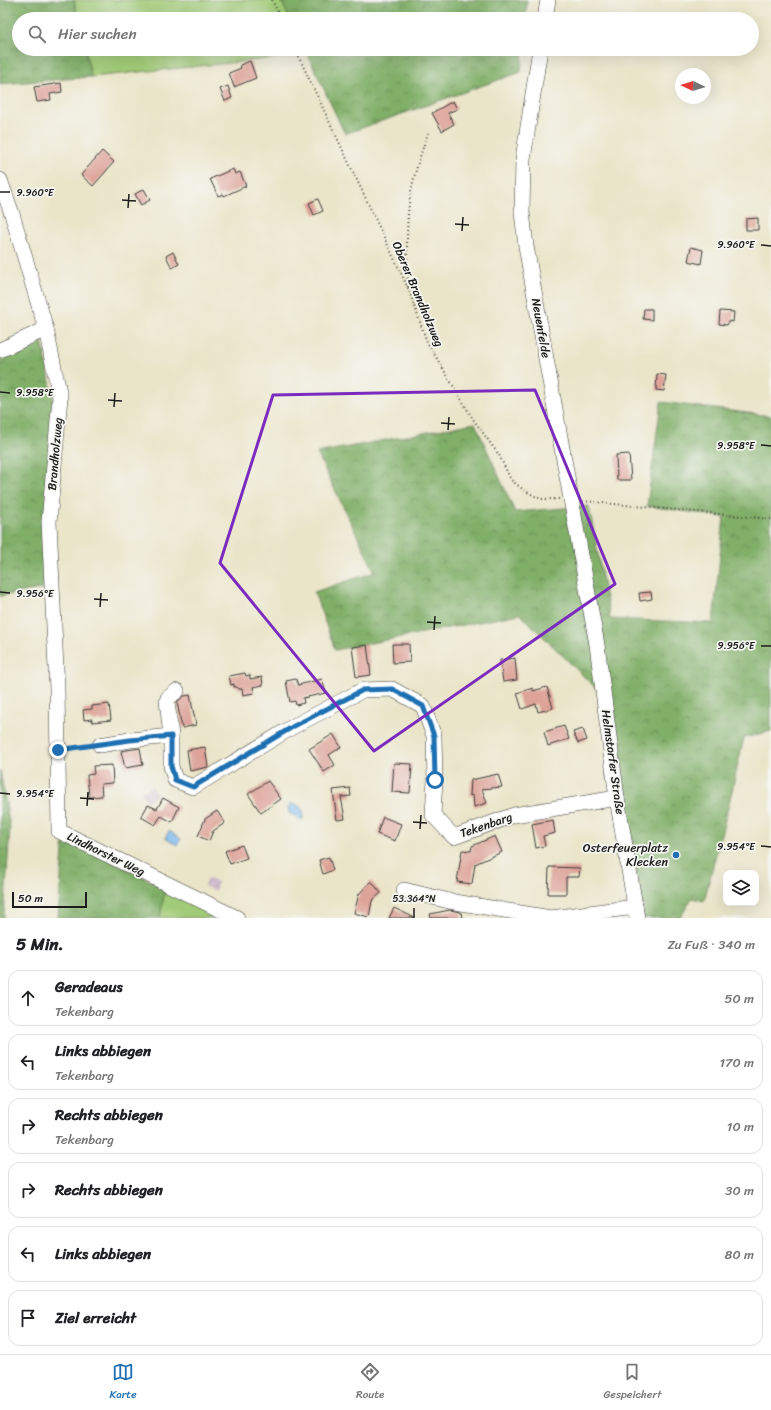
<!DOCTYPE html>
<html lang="de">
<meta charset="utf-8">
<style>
:root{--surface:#fff;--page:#f6f6f6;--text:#202124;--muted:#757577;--line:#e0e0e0;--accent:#1f6fb2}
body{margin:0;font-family:Sriracha,sans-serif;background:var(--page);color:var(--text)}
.controls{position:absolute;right:12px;bottom:12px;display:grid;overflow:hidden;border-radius:8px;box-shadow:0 4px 16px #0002}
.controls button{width:36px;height:36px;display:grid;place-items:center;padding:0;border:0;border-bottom:1px solid var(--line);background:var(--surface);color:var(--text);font:20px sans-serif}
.compass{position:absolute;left:675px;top:68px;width:36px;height:36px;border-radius:50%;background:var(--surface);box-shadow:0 4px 16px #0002;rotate:274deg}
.scale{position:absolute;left:12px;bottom:10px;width:75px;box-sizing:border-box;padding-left:4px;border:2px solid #1c1c1c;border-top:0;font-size:11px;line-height:14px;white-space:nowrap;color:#1c1c1c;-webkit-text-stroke:3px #f6f6f2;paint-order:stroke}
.stop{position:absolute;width:12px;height:12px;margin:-9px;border:3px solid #1f6fb2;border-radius:50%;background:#fff}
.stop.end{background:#1f6fb2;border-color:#fff;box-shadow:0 1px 4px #0008}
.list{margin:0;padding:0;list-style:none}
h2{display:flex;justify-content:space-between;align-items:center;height:52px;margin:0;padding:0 16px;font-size:17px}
h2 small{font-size:13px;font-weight:400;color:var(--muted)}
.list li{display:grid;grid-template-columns:26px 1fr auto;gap:12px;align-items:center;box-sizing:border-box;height:56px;margin:0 8px 8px;padding:0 8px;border:1px solid var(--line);border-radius:12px}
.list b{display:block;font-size:15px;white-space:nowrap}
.list p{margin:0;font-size:13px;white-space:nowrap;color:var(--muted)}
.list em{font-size:13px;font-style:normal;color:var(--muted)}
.icon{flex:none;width:22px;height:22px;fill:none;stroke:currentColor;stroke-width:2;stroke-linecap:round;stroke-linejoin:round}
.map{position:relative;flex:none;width:771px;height:918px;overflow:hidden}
.search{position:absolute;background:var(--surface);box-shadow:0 4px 16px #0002;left:12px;right:12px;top:12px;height:44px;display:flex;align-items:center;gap:10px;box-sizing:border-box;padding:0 14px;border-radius:22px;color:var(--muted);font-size:15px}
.sheet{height:436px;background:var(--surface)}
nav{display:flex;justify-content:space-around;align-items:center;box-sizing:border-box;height:56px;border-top:1px solid var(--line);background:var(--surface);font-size:11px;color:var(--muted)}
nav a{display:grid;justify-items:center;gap:2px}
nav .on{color:var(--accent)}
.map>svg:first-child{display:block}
</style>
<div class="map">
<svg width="771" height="918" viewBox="0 0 771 918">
<defs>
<pattern id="industrial-furrows" width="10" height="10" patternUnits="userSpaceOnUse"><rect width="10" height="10" fill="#d0bdce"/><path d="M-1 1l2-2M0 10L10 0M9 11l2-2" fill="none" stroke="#b2a2b0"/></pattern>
<pattern id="forest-crowns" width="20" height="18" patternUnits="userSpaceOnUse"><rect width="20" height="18" fill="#80af68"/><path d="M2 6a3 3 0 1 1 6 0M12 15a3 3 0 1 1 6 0" fill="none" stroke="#688e55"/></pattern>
</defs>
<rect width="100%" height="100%" fill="#f6f6f2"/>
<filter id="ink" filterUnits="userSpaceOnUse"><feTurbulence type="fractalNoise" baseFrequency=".025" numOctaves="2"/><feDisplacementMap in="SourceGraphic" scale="8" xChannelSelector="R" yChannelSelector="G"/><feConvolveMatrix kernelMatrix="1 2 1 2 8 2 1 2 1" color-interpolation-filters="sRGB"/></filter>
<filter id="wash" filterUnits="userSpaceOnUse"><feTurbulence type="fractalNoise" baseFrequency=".012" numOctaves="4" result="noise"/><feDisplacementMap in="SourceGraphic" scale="16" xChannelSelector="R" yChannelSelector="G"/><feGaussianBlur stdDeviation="0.9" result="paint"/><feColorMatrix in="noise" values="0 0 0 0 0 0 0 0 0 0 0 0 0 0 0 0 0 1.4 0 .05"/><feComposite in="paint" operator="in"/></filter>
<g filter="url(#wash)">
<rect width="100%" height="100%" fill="#eae5c9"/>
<!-- industrial -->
<g fill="url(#industrial-furrows)">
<path d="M 152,786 L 157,795 L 147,801 L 141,792 Z"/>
<path d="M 207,878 L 218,882 L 215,891 L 204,886 Z"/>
</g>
<!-- grass -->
<g fill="#a1cb78" stroke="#5e744a">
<path d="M 74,0 L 281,0 L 290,19 L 78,19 Z"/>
<path d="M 85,49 L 304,49 L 306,55 L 91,77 Z"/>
<path d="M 165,888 L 224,918 L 160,918 Z"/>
</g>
<!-- forest -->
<g fill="url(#forest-crowns)" stroke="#4e6642">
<path d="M 0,0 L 74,0 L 78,19 L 19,19 L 19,49 L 85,49 L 91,77 L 0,84 Z"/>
<path d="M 281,0 L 527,0 L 526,19 L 290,19 Z"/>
<path d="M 305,49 L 523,49 L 521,72 L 345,134 Z"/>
<path d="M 42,340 L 53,397 L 47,588 L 0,596 L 0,360 Z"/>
<path d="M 661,402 L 771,416 L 771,731 L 744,738 L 727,812 L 704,901 L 692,898 L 680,918 L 644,918 L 610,702 L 520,614 L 335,650 L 314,592 L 375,572 L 317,453 L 475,423 L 515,512 L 589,506 L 610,619 L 713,623 L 724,517 L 647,506 Z"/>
<path d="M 0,770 L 10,827 L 4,918 L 0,918 Z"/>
<path d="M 64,837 L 165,888 L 160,918 L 58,918 Z"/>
</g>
<!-- water -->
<g fill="#79b9ed" stroke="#4a6a84">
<path d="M 290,804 C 300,804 305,809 303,819 L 299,820 L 297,817 L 289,813 L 288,808 Z"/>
<path d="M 169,831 L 181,839 L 177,845 L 165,838 Z"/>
</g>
<g id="blocks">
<!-- building -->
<g fill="#dda298">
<path d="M 250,61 L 256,78 L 234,87 L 229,73 L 241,68 L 240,65 Z"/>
<path d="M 61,83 L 62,92 L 50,94 L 51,100 L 37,102 L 34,87 Z"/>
<path d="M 228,86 L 232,98 L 225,101 L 220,89 Z"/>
<path d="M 453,101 L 457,109 L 448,113 L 454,124 L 442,131 L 432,113 Z"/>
<path d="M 102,151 L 114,162 L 93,186 L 81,175 Z"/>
<path d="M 233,169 L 235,174 L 240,172 L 246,186 L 224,196 L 223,194 L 218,196 L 210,179 Z"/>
<path d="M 144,189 L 150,200 L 141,205 L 135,194 Z"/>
<path d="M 318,199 L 323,211 L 314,215 L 309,203 Z"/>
<path d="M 758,218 L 758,230 L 746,230 L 746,219 Z"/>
<path d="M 691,247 L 703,250 L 701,264 L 688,261 Z"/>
<path d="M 173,252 L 179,264 L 172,268 L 166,256 Z"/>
<path d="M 644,309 L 652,309 L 652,320 L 643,319 Z"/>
<path d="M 720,311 L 734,312 L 733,322 L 729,321 L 727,325 L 719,324 Z"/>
<path d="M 657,374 L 666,375 L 664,391 L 656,390 Z"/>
<path d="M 629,454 L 631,480 L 617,480 L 616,455 Z"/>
<path d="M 651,592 L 652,599 L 640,601 L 639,593 Z"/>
<path d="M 392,644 L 409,644 L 410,662 L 393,663 Z"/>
<path d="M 367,645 L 371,675 L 356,677 L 352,647 Z"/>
<path d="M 515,658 L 517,680 L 503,682 L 500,660 Z"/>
<path d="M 245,673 L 246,676 L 250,675 L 250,679 L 262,677 L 263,685 L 253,687 L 254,693 L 243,695 L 242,689 L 239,689 L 237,687 L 234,687 L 234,684 L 231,685 L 229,676 Z"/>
<path d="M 296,679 L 298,685 L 322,679 L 326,693 L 303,698 L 304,703 L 296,705 L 295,701 L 290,702 L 286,681 Z"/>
<path d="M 547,687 L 553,708 L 538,712 L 536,704 L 522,709 L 517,693 L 533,688 L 533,691 Z"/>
<path d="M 190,695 L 196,725 L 182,728 L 177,702 L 184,696 Z"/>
<path d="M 109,704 L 111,720 L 92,722 L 92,719 L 84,720 L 83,710 L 92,709 L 92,706 Z"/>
<path d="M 564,726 L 569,739 L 548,746 L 544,732 Z"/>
<path d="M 583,729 L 587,740 L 578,743 L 573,732 Z"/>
<path d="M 333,734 L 341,747 L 329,755 L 335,765 L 324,772 L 309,749 Z"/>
<path d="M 205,747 L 208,767 L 190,771 L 187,750 Z"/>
<path d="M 140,748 L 143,765 L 125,768 L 121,751 Z"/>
<path d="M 394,763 L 412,764 L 410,793 L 392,792 Z"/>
<path d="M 112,765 L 113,783 L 101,784 L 102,796 L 89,797 L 87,775 L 94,774 L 93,766 Z"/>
<path d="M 498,774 L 502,787 L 482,789 L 487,803 L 474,807 L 473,795 L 470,796 L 471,780 Z"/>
<path d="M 268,781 L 281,799 L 261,813 L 248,794 Z"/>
<path d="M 350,788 L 351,796 L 341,797 L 345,819 L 337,820 L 333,790 Z"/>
<path d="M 163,798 L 179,807 L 172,822 L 161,816 L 155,825 L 141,817 L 148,805 L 157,809 Z"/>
<path d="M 217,811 L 225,823 L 213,831 L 209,841 L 198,836 L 205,819 Z"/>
<path d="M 383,817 L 401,824 L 395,841 L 377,834 Z"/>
<path d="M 553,820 L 555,833 L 543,836 L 545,846 L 536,848 L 532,824 Z"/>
<path d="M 495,836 L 502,852 L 475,864 L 472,884 L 457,882 L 462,850 L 471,851 L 472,846 Z"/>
<path d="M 242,845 L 247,858 L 230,864 L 225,851 Z"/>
<path d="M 329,857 L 333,870 L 323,874 L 319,860 Z"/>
<path d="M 549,867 L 580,868 L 579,877 L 566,877 L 566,894 L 548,894 Z"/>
<path d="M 371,881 L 381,893 L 372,901 L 369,917 L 354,913 L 359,894 Z"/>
<path d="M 394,908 L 415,918 L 389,918 Z"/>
<path d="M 450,910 L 461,912 L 462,918 L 431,918 L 430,914 Z"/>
</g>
</g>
</g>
<g filter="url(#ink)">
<use href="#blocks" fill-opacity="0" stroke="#3b3a36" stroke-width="1"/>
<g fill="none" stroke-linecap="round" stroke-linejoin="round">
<!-- minor casing -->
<g stroke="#3b3a36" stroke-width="16">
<g id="minor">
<path d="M 545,19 L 548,0"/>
<path d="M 540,49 L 523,159 L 522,212 L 526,246 L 597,645 L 617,798 L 637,918"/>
<path d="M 0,180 L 12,214 L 46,329 L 60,397 L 49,522 L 57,689 L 59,831 L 237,918"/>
<path d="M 0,350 L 46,329"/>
<path d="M 177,691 L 168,698 L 167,701 L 171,736 L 171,766 L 175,780 L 193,787 L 294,726 L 363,690 L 392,689 L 423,706 L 434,736 L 435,780 L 433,815 L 454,837 L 514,815 L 617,798"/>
<path d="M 100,745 L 130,740 L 171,736"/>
<path d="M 404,890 L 449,901 L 551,918 L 635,907"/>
</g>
</g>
<!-- path -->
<g stroke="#3b3a36" stroke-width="2" stroke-dasharray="1 3" stroke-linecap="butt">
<path d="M 272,0 L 281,19"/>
<path d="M 295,49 L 408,288 L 427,342 L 473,419 L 499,455 L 511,480 L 525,491 L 541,499 L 559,499"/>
<path d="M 408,287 C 407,259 406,231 409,204 C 412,180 420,156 428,133"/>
<path d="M 583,501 L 771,519"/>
<path d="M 69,749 L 88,746"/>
</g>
<!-- minor -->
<use href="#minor" stroke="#fff" stroke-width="15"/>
</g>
</g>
<g fill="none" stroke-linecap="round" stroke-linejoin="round" filter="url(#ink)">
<!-- route -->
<path stroke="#1f6fb2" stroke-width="5" d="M 58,750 L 130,740 L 171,736 L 171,766 L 175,780 L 193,787 L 294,726 L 363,690 L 392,689 L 423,706 L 434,736 L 435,780"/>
</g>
<!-- marked area -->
<path fill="none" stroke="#7b2cbf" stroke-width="3" stroke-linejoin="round" d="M 535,390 L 615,584 L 374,751 L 220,563 L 273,395 Z"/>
<!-- ticks -->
<path fill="none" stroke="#1c1c1c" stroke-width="1.5" d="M 0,192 L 10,192M 122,200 L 136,201M 128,208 L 129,194M 455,224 L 469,225M 462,231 L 463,217M 761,245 L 771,246M 0,392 L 10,393M 108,400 L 122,401M 114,407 L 115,393M 441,423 L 455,424M 448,430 L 449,417M 761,445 L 771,446M 0,592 L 10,593M 94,599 L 108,600M 100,607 L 101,593M 427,622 L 441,623M 434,630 L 435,616M 761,646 L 771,646M 0,793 L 10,794M 80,798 L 94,799M 87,806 L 88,792M 413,822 L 427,823M 420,829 L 421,815M 761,846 L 771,847M 414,918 L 414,908"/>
<!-- markers -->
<circle fill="#1f6fb2" stroke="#f6f6f2" stroke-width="1.5" cx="676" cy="855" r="4"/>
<g text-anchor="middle" stroke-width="3.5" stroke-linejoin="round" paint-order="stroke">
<!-- street labels -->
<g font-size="12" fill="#1c1c1c" stroke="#f6f6f2">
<text transform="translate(418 294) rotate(67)" y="4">Oberer Brandholzweg</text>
<text transform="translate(541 328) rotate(80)" y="4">Neuenfelde</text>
<text transform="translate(55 454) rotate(-85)" y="4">Brandholzweg</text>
<text transform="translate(613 762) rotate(82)" y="4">Helmstorfer Straße</text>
<text transform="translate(486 825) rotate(-19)" y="4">Tekenbarg</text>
<text transform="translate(106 854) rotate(26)" y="4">Lindhorster Weg</text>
</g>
<!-- poi labels -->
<g font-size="12" fill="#1c1c1c" stroke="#f6f6f2" text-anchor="end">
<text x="668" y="852">Osterfeuerplatz<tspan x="668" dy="14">Klecken</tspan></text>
</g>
</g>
<g font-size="10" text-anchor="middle" fill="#1c1c1c" stroke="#f6f6f2" stroke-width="3.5" stroke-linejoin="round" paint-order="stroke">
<text x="35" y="196">9.960°E</text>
<text x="736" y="248">9.960°E</text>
<text x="35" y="396">9.958°E</text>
<text x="736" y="449">9.958°E</text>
<text x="35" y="597">9.956°E</text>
<text x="736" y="649">9.956°E</text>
<text x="35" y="797">9.954°E</text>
<text x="736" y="850">9.954°E</text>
<text x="414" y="902">53.364°N</text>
</g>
</svg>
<div class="controls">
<button><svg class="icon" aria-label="layers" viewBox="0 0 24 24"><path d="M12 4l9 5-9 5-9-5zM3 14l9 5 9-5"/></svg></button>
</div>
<svg class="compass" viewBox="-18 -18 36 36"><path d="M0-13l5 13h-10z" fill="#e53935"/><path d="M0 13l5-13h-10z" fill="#757577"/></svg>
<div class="scale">50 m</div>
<div class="stop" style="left:435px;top:780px"></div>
<div class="stop end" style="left:58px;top:750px"></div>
<div class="search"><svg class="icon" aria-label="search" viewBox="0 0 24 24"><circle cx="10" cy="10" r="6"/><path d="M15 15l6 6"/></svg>Hier suchen</div>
</div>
<section class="sheet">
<h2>5 Min.<small>Zu Fuß · 340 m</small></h2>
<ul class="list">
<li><svg class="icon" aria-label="ahead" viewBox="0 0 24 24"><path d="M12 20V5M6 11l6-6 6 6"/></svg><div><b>Geradeaus</b><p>Tekenbarg</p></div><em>50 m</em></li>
<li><svg class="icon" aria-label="left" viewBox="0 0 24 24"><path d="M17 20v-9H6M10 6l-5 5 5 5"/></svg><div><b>Links abbiegen</b><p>Tekenbarg</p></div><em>170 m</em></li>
<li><svg class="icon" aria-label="right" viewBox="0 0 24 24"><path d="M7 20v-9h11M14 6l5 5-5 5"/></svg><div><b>Rechts abbiegen</b><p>Tekenbarg</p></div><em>10 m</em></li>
<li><svg class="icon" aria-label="right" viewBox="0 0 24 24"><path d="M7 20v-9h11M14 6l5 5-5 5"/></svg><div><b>Rechts abbiegen</b></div><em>30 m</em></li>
<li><svg class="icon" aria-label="left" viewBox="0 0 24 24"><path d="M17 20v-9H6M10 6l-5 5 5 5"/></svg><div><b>Links abbiegen</b></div><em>80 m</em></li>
<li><svg class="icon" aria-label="arrive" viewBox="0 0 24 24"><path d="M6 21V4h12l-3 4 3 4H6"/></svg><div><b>Ziel erreicht</b></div></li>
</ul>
</section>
<nav>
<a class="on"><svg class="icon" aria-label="map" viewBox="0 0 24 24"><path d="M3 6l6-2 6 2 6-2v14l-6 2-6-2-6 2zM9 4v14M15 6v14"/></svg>Karte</a>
<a><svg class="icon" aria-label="directions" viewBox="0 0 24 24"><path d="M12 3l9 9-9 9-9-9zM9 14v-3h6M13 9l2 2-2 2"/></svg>Route</a>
<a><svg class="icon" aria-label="saved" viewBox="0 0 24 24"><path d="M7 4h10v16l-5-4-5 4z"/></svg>Gespeichert</a>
</nav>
